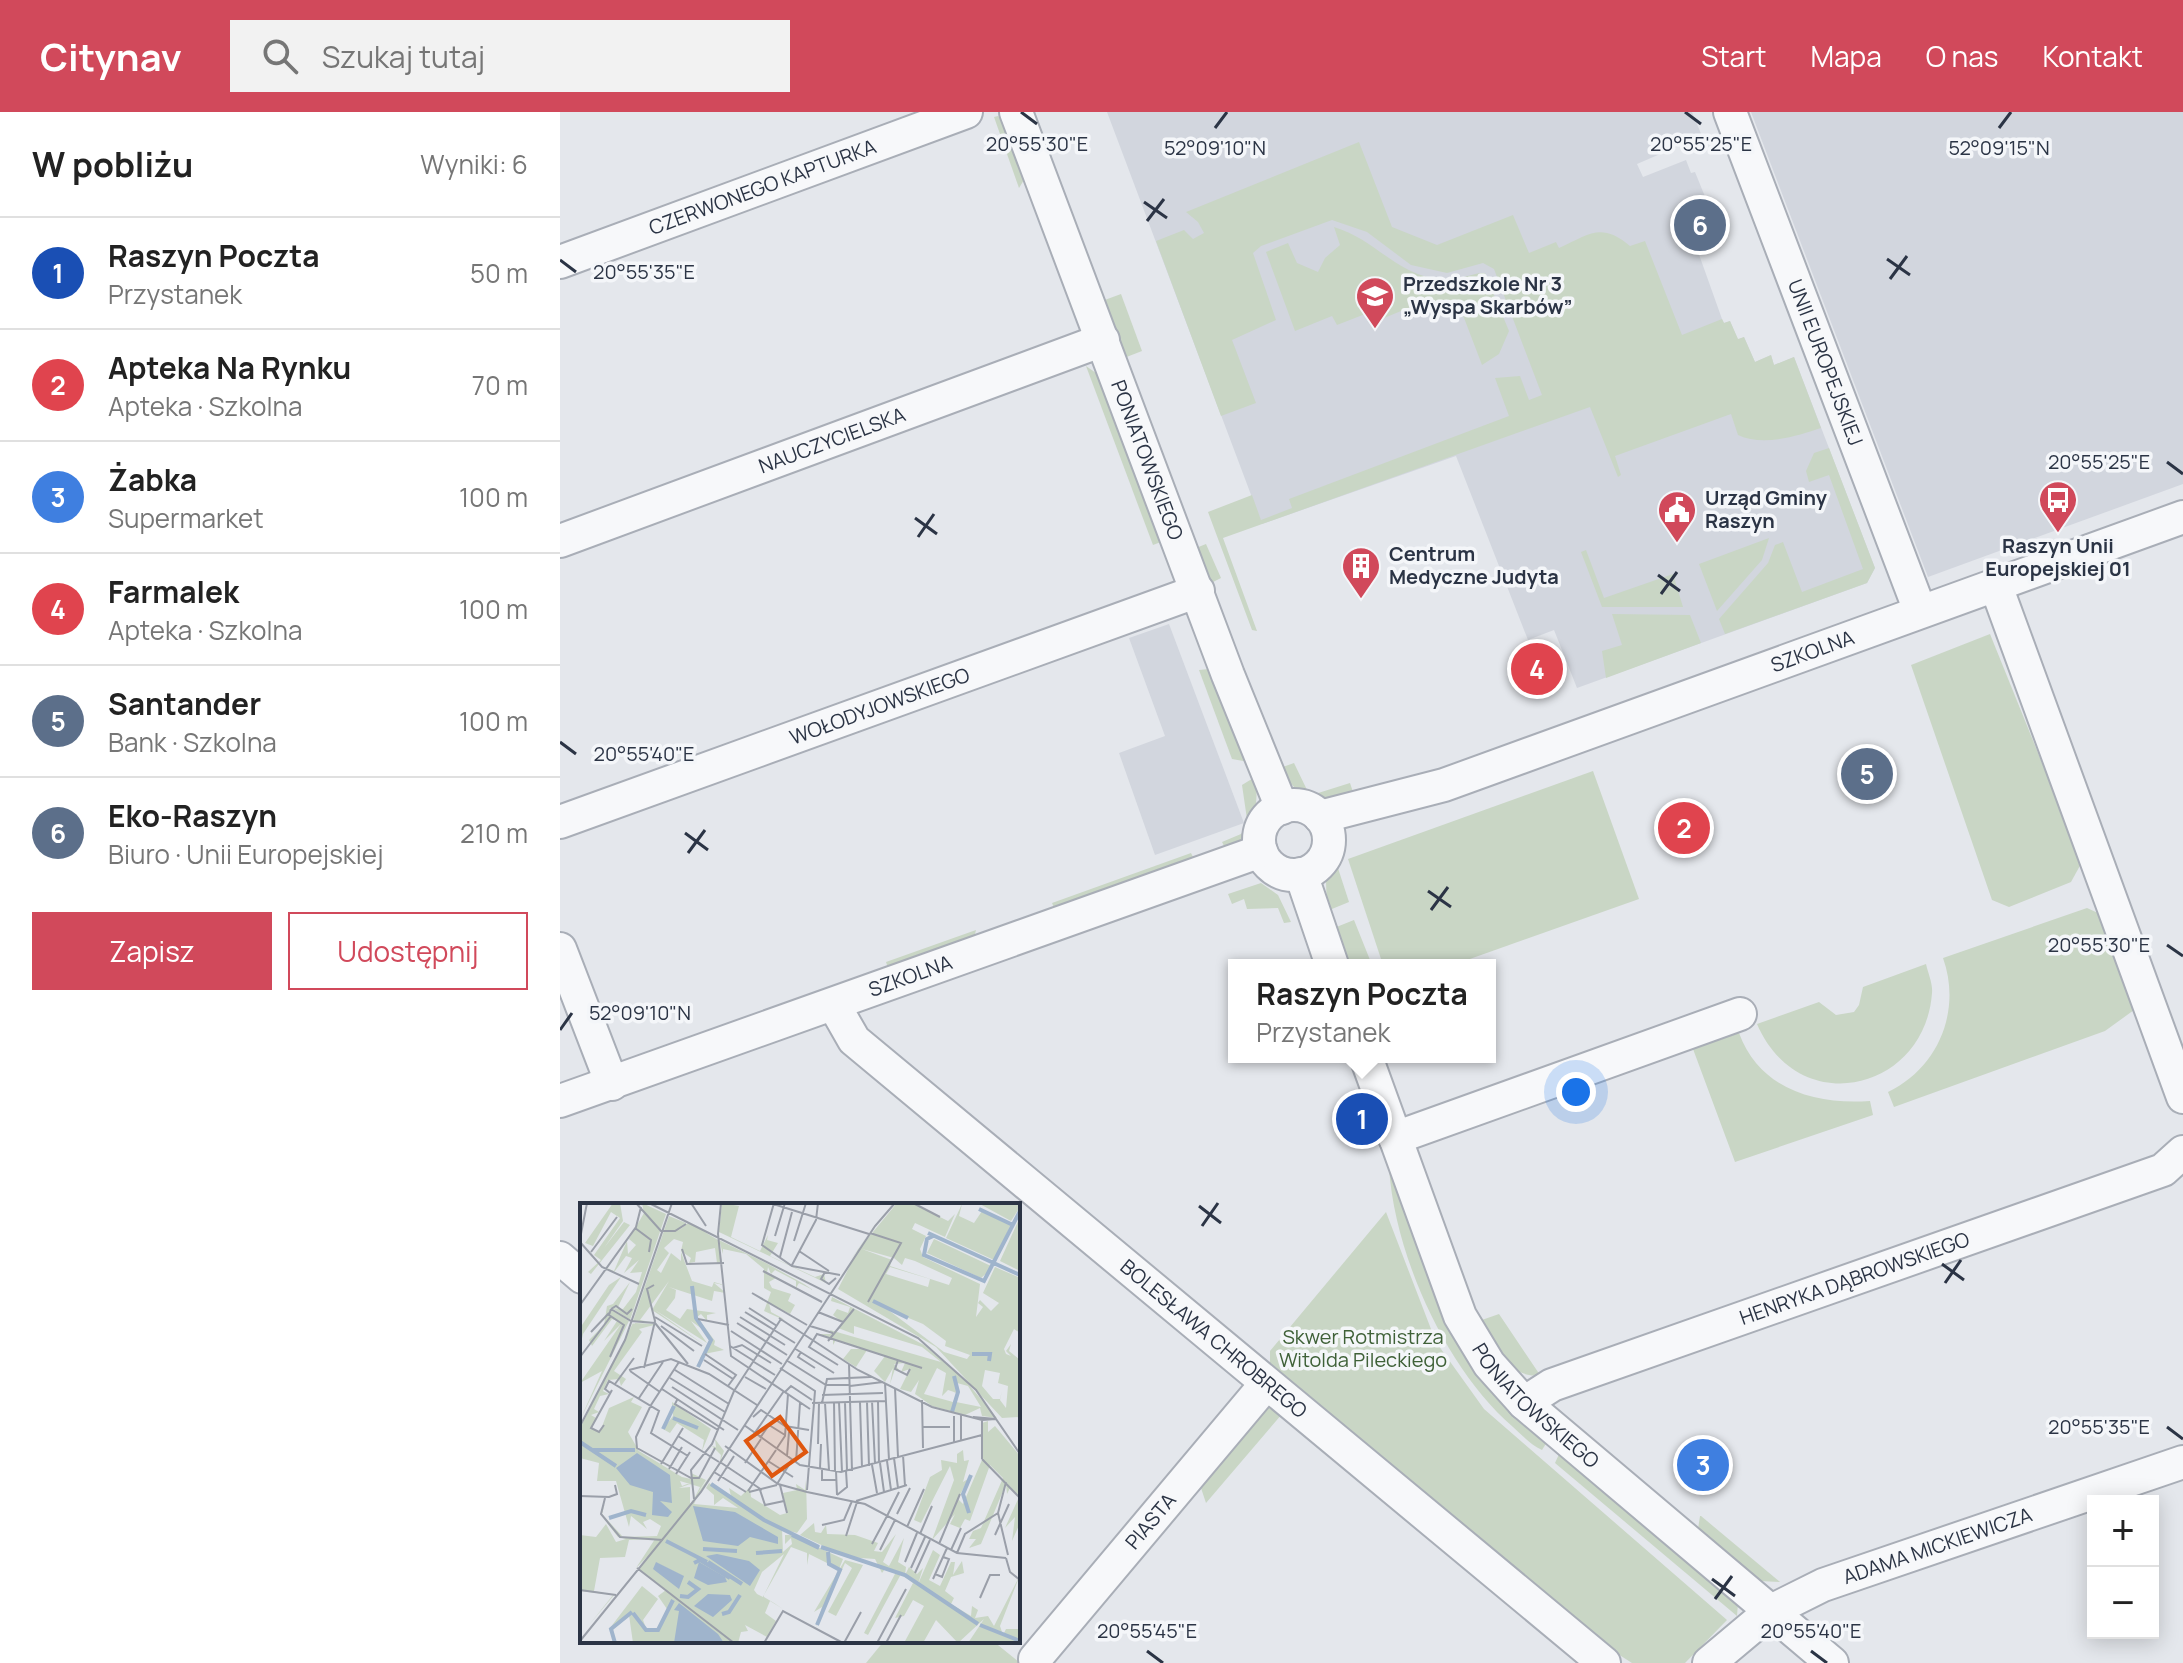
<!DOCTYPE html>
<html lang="pl">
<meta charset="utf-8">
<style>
:root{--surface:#fff;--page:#f2f2f2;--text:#222;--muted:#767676;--line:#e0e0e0;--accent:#d1495b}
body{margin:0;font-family:Manrope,sans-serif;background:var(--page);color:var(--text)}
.controls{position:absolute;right:24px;bottom:24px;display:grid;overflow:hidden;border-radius:0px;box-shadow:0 4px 20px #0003}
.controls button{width:72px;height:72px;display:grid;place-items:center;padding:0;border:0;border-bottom:2px solid var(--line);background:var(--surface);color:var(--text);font:40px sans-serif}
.you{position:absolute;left:1016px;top:980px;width:28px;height:28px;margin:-20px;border:6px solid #fff;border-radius:50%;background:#1a73e8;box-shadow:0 0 0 12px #1a73e833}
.badge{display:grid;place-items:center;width:52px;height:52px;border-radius:50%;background:var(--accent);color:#fff;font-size:26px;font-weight:700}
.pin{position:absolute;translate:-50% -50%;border:4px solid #fff;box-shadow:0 2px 8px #0006}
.popup{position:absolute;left:668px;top:847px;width:268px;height:104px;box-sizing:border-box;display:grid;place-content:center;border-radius:0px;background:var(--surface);filter:drop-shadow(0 2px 6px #0005);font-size:26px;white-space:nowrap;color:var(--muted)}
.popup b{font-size:30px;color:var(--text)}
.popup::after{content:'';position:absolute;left:50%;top:100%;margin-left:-16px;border:16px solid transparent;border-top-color:var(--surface)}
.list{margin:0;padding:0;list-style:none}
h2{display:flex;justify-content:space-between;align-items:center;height:104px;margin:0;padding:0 32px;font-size:34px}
h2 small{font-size:26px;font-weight:400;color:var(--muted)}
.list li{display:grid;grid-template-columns:52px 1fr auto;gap:24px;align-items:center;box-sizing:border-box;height:112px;padding:0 32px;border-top:2px solid var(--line)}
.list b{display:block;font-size:30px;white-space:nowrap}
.list p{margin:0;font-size:26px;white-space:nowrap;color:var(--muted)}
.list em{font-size:26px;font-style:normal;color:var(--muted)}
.actions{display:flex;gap:16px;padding:24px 32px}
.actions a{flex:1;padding:18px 0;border:2px solid var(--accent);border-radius:0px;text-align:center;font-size:28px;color:var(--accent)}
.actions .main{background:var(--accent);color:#fff}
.icon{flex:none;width:44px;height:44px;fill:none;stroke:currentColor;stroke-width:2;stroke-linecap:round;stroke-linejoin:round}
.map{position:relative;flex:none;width:1623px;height:1551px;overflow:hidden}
header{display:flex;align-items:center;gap:48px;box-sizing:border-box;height:112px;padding:0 40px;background:var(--accent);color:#fff}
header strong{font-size:38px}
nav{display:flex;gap:44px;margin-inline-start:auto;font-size:28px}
.search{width:560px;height:72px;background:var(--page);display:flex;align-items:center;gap:20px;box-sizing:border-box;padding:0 28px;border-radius:0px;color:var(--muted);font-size:30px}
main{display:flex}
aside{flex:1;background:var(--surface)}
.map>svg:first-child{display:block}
</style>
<header>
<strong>Citynav</strong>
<div class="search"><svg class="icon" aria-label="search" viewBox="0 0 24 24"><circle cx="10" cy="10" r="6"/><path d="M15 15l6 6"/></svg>Szukaj tutaj</div>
<nav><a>Start</a><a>Mapa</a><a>O nas</a><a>Kontakt</a></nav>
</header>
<main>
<aside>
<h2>W pobliżu<small>Wyniki: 6</small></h2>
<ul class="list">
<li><span class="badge" style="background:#1a4fb4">1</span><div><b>Raszyn Poczta</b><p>Przystanek</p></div><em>50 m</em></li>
<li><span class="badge" style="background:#e0444e">2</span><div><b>Apteka Na Rynku</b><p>Apteka · Szkolna</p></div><em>70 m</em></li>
<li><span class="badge" style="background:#3f7fe0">3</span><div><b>Żabka</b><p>Supermarket</p></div><em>100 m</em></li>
<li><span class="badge" style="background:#e0444e">4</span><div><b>Farmalek</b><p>Apteka · Szkolna</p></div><em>100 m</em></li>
<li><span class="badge" style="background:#5c6f8a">5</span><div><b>Santander</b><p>Bank · Szkolna</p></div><em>100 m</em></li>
<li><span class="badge" style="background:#5c6f8a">6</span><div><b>Eko-Raszyn</b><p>Biuro · Unii Europejskiej</p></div><em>210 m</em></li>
</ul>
<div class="actions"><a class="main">Zapisz</a><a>Udostępnij</a></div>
</aside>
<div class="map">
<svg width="1623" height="1551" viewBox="0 0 1623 1551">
<rect width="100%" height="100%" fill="#e4e7ec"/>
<!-- built -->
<g fill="#d2d6de">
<path d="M 547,0 L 1132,0 L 1142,24 L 1077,52 L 1083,65 L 1126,48 L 1131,61 L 1135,60 L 1161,124 L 1136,134 L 1162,207 L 1164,211 L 1170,209 L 1178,228 L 1184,225 L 1195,250 L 1211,243 L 1214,253 L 1234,245 L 1315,456 L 1307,471 L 1017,576 L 994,518 L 968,528 L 896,344 L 702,412 Z"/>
<path d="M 1191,0 L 1623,0 L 1623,372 L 1368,465 Z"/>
<path d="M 609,512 L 684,711 L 595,743 L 559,641 L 605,624 L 569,526 Z"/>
</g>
<!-- green -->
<g fill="#c9d6c5">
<path d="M 438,4 L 444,8 L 467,63 L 459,76 L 434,5 Z"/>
<path d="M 799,30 L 832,115 L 877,133 L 953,103 L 969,141 L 996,130 L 999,136 C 1030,122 1041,110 1070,134 L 1085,129 L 1122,223 L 1162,207 L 1164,211 L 1170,209 L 1178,227 L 1184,225 L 1195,250 L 1211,243 L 1214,253 L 1234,245 L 1261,316 C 1237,324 1203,335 1178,323 L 1171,302 L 1055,344 L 1061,363 L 1058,365 L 1030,295 L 663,426 L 697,519 L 692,518 L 648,400 L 692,383 L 701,408 L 732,396 L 729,387 L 949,304 L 935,266 L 960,264 L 969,288 L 982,283 L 934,157 L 923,151 L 887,161 L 851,153 L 807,120 L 772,108 L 701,134 L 693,141 L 716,208 L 672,228 L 696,291 L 661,304 L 596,129 L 624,118 L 633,127 L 644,121 L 638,110 L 626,100 Z"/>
<path d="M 774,115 C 817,128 834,162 882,168 C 896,171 911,160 925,161 L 949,219 L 939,242 L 922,253 L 901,198 L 898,199 L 894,190 L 857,203 L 853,194 L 817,209 L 813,199 L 777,213 L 772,204 L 735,219 L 706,140 L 728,131 L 737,151 L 758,160 L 765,146 L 780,133 Z"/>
<path d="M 561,182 L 582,239 L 564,246 L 542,189 Z"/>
<path d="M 526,254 L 543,266 L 606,428 L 593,433 Z"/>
<path d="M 1269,336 L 1315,456 L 1307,471 L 1165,522 L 1159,507 L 1208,451 L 1215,433 L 1223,430 L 1242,480 L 1303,457 L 1269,363 L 1249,370 L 1246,359 L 1254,341 Z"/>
<path d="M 1209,426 L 1202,448 L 1157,499 L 1139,452 Z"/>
<path d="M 646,432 L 661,466 L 649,472 L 636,436 Z"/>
<path d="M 1026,438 L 1044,486 L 1113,462 L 1123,495 L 1042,495 L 1021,440 Z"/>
<path d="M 1052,502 L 1130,503 L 1141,531 L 1046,566 L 1042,539 L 1062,533 Z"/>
<path d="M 1430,522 L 1522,750 L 1511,770 L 1449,795 L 1432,788 L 1351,553 Z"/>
<path d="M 649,557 L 689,650 L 672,647 L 639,558 Z"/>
<path d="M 734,651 L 748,680 L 755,682 L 790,671 L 796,689 C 761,695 738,688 720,656 Z"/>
<path d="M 1033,659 L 1079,787 L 893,853 L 823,853 L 788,747 Z"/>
<path d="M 695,665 C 700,687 694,735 664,734 L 662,730 L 681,722 L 688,714 L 682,673 Z"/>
<path d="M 631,741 L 634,747 L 495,798 L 492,791 Z"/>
<path d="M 776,750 L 789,790 L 767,799 L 766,769 Z"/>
<path d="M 701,771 L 718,783 L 731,810 L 724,811 L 718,796 L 687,797 L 684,787 L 672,792 L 668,782 Z"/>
<path d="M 1527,796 L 1538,801 L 1574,898 L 1545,919 L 1334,995 L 1328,980 C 1378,956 1402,899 1383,846 Z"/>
<path d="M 794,808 L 812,853 L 787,853 L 774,816 Z"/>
<path d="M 416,818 L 414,826 L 328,856 L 326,850 Z"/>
<path d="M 1366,852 C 1368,861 1373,872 1372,881 C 1365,979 1239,1009 1197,912 L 1259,890 L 1276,903 L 1294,900 L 1299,893 L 1303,875 Z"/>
<path d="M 1179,921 C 1200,978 1256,993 1310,989 L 1313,1003 L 1175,1050 L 1133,937 Z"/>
<path d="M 829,1056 L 894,1226 L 909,1249 L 987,1330 L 982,1338 C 971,1333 962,1323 953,1315 C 886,1257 835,1144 829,1056 Z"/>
<path d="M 826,1100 L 876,1230 L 924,1297 L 1167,1508 L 1125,1551 L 1072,1551 L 1061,1544 L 710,1251 L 710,1239 Z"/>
<path d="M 939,1202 L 980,1263 C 950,1268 932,1231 919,1209 Z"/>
<path d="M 708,1294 L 712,1294 L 815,1374 L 812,1379 L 722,1302 L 646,1391 L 640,1373 Z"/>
<path d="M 1000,1340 L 1178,1491 L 1177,1504 L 995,1351 Z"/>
<path d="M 1140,1404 L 1141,1404 L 1220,1470 L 1199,1469 L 1138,1417 Z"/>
<path d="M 324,1529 L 433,1529 L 460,1551 L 306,1551 Z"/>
</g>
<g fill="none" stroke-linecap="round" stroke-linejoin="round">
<!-- minor casing -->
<g stroke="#a9aeb7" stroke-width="36">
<g id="minor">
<path id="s1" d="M 456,0 L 668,563 L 722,696"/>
<path id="s2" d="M 1170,0 L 1360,499"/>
<path id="s3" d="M 0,150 L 406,0"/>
<path id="s4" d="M 0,429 L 543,228"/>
<path d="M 1436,474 L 1623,985"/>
<circle cx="734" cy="728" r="35"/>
<path id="s5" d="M 760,705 L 884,673 L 1623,405"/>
<path id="s6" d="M 0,710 L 638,479"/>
<path d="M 741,762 L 772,853"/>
<path d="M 0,837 L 52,972"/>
<path id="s7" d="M 274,893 L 294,928 L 1044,1551"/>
<path id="s8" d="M 806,945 L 900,1204 L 929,1252 L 964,1291 L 1272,1551"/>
<path id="s9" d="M 0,989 L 701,739"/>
<path d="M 835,1026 L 1180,902"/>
<path d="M 0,1146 L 22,1165"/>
<path id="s10" d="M 964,1291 L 992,1273 L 1603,1058 L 1623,1040"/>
<path id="s11" d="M 475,1547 L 706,1272"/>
<path id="s12" d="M 1149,1551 L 1211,1499 L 1263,1473 L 1623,1350"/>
</g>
</g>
<!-- minor -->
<use href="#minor" stroke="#f7f8fa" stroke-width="32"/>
</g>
<!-- ticks -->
<path fill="none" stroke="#2b3445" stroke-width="3" d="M 461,0 L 477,12M 1125,0 L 1141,12M 655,16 L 667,0M 1439,16 L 1451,0M 584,90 L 607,106M 587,109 L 604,87M 1327,147 L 1350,163M 0,148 L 16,160M 1330,167 L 1347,144M 1607,350 L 1623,362M 355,406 L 377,422M 358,425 L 374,402M 1098,463 L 1120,479M 1101,482 L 1117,460M 0,630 L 16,642M 125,721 L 148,738M 128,741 L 145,718M 868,779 L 891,795M 871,798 L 888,775M 1607,833 L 1623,844M 0,918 L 12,901M 639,1094 L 661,1111M 642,1114 L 658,1091M 1382,1152 L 1404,1168M 1385,1171 L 1401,1148M 1607,1315 L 1623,1327M 1152,1467 L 1175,1484M 1155,1487 L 1172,1464M 587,1539 L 603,1551M 1251,1539 L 1267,1551"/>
<!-- icons -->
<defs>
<g id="school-pin" transform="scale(2)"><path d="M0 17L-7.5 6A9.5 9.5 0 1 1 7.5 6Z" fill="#d1495b" stroke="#f4f6f9"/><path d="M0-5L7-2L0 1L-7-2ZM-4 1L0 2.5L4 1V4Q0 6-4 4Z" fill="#fff"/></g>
<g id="bus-pin" transform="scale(2)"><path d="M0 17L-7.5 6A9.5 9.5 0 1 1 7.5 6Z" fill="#d1495b" stroke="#f4f6f9"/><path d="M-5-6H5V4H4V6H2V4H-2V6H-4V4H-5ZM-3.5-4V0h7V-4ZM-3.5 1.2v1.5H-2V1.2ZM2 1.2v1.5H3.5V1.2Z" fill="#fff"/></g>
<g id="civic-pin" transform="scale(2)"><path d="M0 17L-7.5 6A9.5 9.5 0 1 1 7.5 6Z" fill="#d1495b" stroke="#f4f6f9"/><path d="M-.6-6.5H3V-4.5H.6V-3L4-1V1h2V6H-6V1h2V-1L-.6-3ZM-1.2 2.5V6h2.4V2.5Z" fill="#fff"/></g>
<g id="building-pin" transform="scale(2)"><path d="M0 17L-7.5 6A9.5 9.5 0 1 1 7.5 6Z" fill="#d1495b" stroke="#f4f6f9"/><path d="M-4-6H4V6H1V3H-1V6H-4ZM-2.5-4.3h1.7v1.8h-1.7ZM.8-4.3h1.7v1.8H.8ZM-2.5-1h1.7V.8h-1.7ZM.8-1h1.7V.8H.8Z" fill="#fff"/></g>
</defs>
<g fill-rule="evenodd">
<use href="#school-pin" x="815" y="184"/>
<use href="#bus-pin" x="1498" y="388"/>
<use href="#civic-pin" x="1117" y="398"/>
<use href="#building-pin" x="801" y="454"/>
</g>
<g text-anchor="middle" stroke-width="7" stroke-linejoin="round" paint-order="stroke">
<!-- street labels -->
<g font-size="20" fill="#2b3445" stroke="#f4f6f9">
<text dy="7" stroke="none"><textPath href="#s3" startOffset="216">CZERWONEGO KAPTURKA</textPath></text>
<text dy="7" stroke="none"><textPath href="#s2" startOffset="268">UNII EUROPEJSKIEJ</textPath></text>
<text dy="7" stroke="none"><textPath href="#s4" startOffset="290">NAUCZYCIELSKA</textPath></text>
<text dy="7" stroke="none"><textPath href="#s1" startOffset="372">PONIATOWSKIEGO</textPath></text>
<text dy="7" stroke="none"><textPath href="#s5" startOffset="520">SZKOLNA</textPath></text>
<text dy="7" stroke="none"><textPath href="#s6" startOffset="340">WOŁODYJOWSKIEGO</textPath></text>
<text dy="7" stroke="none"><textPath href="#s9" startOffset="372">SZKOLNA</textPath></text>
<text dy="7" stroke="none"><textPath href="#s10" startOffset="354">HENRYKA DĄBROWSKIEGO</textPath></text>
<text dy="7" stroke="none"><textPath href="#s7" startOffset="508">BOLESŁAWA CHROBREGO</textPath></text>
<text dy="7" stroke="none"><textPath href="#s8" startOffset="394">PONIATOWSKIEGO</textPath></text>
<text dy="7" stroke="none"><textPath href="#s11" startOffset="180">PIASTA</textPath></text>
<text dy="7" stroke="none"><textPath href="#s12" startOffset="260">ADAMA MICKIEWICZA</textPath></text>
</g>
<!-- poi labels -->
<g font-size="20" font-weight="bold" fill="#2b3445" stroke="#f4f6f9" text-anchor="start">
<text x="843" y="179">Przedszkole Nr 3<tspan x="843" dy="23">„Wyspa Skarbów”</tspan></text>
<text x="1145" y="393">Urząd Gminy<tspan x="1145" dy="23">Raszyn</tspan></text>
<text x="1498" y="441" text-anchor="middle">Raszyn Unii<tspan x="1498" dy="23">Europejskiej 01</tspan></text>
<text x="829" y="449">Centrum<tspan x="829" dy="23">Medyczne Judyta</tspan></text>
</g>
<!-- park labels -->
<g font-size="20" fill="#3f6138" stroke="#f4f6f9">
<text x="803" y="1232">Skwer Rotmistrza<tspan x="803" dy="23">Witolda Pileckiego</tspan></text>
</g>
</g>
<!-- overview -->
<g transform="translate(20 1091)">
<rect width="440" height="440" fill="#e4e7ec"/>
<path d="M 33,0 L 40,0 L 43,18 L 24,45 L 44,19 L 50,22 L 11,71 L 8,69 L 21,57 L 14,52 L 40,15 L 31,9 L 13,43 L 5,40 ZM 62,0 L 86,11 L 50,117 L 32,105 L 43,106 L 56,89 L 62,69 L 50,70 L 59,57 L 44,70 L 52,55 L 46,53 L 35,68 L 34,69 L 27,66 L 14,83 L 33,57 L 27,65 L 34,68 L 47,38 L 48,51 L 56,42 L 49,36 L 64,10 ZM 142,0 L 159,3 L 151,34 L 180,48 L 188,32 L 187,37 L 198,40 L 190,53 L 235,74 L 244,71 L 246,80 L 139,29 ZM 317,0 L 332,0 L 368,18 L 375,11 L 365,34 L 335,20 L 332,26 L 346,33 L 340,46 L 343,54 L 400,81 L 396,114 L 403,104 L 398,100 L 400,97 L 411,108 L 419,100 L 403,90 L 415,64 L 440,75 L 440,130 L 434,126 L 424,146 L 426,151 L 431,153 L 426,148 L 431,141 L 429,148 L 440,157 L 440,214 L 422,215 L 356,144 L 258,86 L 278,47 L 270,58 L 287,33 L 278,47 ZM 282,46 L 314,55 L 322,62 L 325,55 L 335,58 L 372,75 L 369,82 L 310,63 L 312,57 ZM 310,64 L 350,76 L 348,84 L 306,71 ZM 307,106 L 343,121 L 366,138 L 365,143 L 390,152 L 387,156 L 364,149 ZM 405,167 L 420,170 L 418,180 L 428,183 L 426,205 L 420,197 L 422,188 L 420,196 L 413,196 L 402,183 ZM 398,0 L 440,0 L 440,4 L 431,18 ZM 382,1 L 379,13 L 394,20 L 402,8 L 431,21 L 414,57 L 366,35 ZM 92,12 L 141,36 L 123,28 L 138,37 L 142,60 L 137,60 L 135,45 L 116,49 L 115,59 L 109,60 L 111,55 L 101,48 L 103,39 L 94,36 L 84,45 L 89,50 L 77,67 L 81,70 L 91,50 L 101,58 L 101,49 L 112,78 L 132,84 L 134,79 L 144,82 L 134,80 L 146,90 L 134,88 L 132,98 L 89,84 L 96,87 L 95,95 L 86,107 L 100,116 L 107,106 L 136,110 L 127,112 L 127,118 L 121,111 L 117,114 L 135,138 L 134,142 L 144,147 L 124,151 L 118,165 L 120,155 L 130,139 L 129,131 L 111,118 L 127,140 L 75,107 L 126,143 L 72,107 L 89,78 L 60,117 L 71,119 L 53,118 L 89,13 L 106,20 L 98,28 L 108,20 ZM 440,14 L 440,68 L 420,58 ZM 354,36 L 411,63 L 408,69 L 401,75 L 347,50 ZM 139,37 L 186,60 L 224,81 L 233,87 L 219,80 L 216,85 L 216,78 L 195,67 L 191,71 L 188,64 L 187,70 L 196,75 L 189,79 L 192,85 L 211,91 L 208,98 L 215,102 L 210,111 L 189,100 L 191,109 L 202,115 L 204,117 L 184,108 L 191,89 L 184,85 L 184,66 L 166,51 L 143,46 L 143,51 ZM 41,74 L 3,131 L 0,144 L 0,125 L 29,82 ZM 50,79 L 38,104 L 29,105 L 49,118 L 0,217 L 22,168 L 0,180 L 41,121 L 24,138 L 37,118 L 32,116 L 12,143 L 9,137 L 24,122 L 27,103 L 33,101 ZM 252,94 L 344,142 L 384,176 L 417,215 L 402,213 L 400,205 L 385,212 L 352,203 L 335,191 L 339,177 L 331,189 L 320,186 L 330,166 L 321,169 L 325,160 L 314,161 L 321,169 L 315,166 L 310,181 L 313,165 L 305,179 L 294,168 L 305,153 L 287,147 L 276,164 L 263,156 L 271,146 L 284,146 L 256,137 L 253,142 L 253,136 L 238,131 L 251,131 L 250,127 L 361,159 L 342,144 L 274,123 L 274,131 L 258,125 L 263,120 L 253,112 L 257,106 L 268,110 L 270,104 L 251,98 ZM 357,165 L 366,170 L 362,193 L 368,187 L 377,190 L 373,199 L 344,191 ZM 377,180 L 388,183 L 401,204 L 376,199 ZM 53,120 L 54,121 L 55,120 L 73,121 L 74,122 L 59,126 L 62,129 L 34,168 L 46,176 L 41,183 L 39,176 L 28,177 L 23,188 L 29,191 L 20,193 L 14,206 L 19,209 L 11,212 L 16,215 L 11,226 L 20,229 L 29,205 L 54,194 L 51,199 L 62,204 L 48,229 L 59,248 L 102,274 L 111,276 L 111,270 L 126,277 L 119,288 L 115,294 L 120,284 L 100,278 L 102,283 L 107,281 L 110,281 L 99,285 L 110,284 L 110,301 L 140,259 L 141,252 L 132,243 L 136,244 L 135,236 L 144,248 L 141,256 L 148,250 L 112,301 L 116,297 L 114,301 L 158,305 L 143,295 L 134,302 L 134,292 L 126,285 L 129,280 L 151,293 L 149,285 L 161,293 L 170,284 L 171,294 L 200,312 L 207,310 L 203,290 L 217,287 L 216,281 L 225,287 L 226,277 L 227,316 L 217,330 L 202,326 L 203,349 L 212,341 L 211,335 L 205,341 L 205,332 L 212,332 L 263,356 L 259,366 L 229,351 L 227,362 L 227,350 L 211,344 L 184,392 L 184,394 L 194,400 L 203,406 L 190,398 L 185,410 L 196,418 L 187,434 L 165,422 L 168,428 L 161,429 L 158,440 L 53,440 L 49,412 L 33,425 L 34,440 L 30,425 L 62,383 L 78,396 L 63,417 L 66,425 L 77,425 L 89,409 L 78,393 L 86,387 L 59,367 L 68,353 L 56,365 L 75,336 L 49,337 L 45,354 L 20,355 L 14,388 L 34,392 L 9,422 L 33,392 L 0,388 L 0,332 L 16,334 L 26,321 L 36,339 L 46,336 L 38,334 L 27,320 L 28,319 L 22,312 L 22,308 L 25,300 L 22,311 L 43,334 L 77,333 L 81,323 L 70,316 L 63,319 L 67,326 L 51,313 L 49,324 L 36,278 L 17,278 L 19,260 L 0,255 L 0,240 L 36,263 L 0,239 L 0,225 ZM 204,351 L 183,394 L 177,391 L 174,387 L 182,369 ZM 92,199 L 131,226 L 122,248 L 124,237 L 97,220 L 90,230 L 83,226 L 93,213 ZM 408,218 L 408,229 L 415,223 L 440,253 L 440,320 L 432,338 L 435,314 L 425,325 L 439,294 L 430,285 L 427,291 L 426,281 L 401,341 L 389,345 L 396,336 L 389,336 L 393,328 L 401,325 L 423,275 L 410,262 L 390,318 L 385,316 L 380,325 L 370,321 L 375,311 L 352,337 L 374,277 L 370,263 L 341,320 L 334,317 L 350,274 L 362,267 L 361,257 L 377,260 L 377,251 L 383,247 L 384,258 L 389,257 L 383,279 L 388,276 L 378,296 L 383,301 L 402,257 L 402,220 ZM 234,320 L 235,329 L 241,330 L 246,322 L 247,331 L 275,332 L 298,340 L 294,348 L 302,349 L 316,331 L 303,359 L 309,363 L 324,335 L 318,359 L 326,364 L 325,372 L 329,364 L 337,371 L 343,365 L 338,381 L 353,347 L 360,352 L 349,377 L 360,383 L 371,359 L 375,359 L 373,372 L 382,358 L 384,370 L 371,374 L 365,388 L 374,395 L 371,401 L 391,413 L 392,403 L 398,407 L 395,415 L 408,413 L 414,423 L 440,372 L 420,423 L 423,432 L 426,426 L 440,426 L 440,440 L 388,440 L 404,416 L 378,440 L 356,417 L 343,440 L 324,440 L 344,403 L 333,397 L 324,413 L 315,415 L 333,380 L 321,371 L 288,432 L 284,430 L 316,369 L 305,366 L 302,370 L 295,356 L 267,354 L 220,332 ZM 265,357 L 283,362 L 256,413 L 248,409 L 272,365 L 265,360 L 236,424 L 242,404 L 234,409 Z" fill="#c9d6c5" fill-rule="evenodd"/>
<path d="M 57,250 L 90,272 L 92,300 L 80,298 L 92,309 L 88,314 L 72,312 L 73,289 L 50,282 L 36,265 ZM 113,303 L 155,309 L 198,334 L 198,341 L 170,334 L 158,343 L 123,338 ZM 137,351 L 169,358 L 180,367 L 170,383 L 126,353 ZM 76,359 L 104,373 L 99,386 L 73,366 ZM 119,359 L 145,374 L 147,379 L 128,382 L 114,375 ZM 128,391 L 150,392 L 152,397 L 133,414 L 114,403 ZM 99,400 L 138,431 L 144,440 L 94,440 L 99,408 L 94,407 Z" fill="#9fb4cc"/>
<path fill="none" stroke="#9fb4cc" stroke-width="4" d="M 399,6 L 433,22M 348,30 L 440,72M 353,33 L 347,36 L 344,52 L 404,78 L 440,8M 112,83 L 116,115 L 131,137 L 118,164M 293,98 L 328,115M 392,151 L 410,151 L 409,158M 372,209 L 378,189 L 374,173M 93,215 L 118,225M 83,226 L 94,203M 0,239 L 36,263M 12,247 L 55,247M 131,281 L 184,317 L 239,344M 389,310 L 383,291 L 391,272M 29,315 L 51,308 L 66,312M 212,332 L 239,345M 86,338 L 127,359M 241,344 L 325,372 L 398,421M 123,346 L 157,348M 176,350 L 202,348M 128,359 L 162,381M 114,360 L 120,357 L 150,375M 100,393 L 108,394 L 118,386 L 108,379M 53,410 L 66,427 L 78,427 L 93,397M 142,411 L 149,409 L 160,392M 237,422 L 260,367 L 249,361 L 248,349M 400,422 L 440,438M 35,440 L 31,426 L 52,409"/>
<path fill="none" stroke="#9a9fa9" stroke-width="2" d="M 56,0 L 81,28 L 95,28 L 106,21M 69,0 L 338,135 L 396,187 L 440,251M 111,0 L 126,23M 141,0 L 138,31 L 151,153 L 230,206M 190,0 L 289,31M 194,0 L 182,42 L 212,63 L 260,72M 333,0 L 360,14M 55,25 L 71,37 L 69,49M 195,33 L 205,0M 0,36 L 7,0M 214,38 L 226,0M 0,39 L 22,64 L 59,81M 102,46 L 107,61 L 144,60M 219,48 L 249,68M 11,49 L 37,14M 200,54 L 212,9M 212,62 L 236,17 L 238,0M 183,68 L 242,99M 245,69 L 241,76 L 249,81 L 256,75M 172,90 L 227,122M 288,99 L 321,40 L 290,30M 0,102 L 56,24 L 61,4M 169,105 L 197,123M 31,106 L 36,103 L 47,111 L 52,106M 31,106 L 51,118 L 75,120M 165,109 L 194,127M 238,109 L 263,119M 75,114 L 122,143M 160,114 L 205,142M 199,115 L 278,167 L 352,204 L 402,217 L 416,216 L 393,214M 118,116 L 149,122M 75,120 L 108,161M 157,120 L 207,152M 81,123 L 114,148M 230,123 L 253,130M 194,127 L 215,140M 151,128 L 202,161M 11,129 L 29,110M 248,138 L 274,106M 150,143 L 174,158M 153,145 L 162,142 L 191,160M 214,145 L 254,170M 221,149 L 218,154 L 235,165M 125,151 L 156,172 L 148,183M 0,154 L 31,113M 30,154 L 44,122 L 29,112 L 31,106M 124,157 L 153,176M 206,157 L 246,182 L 270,182M 318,157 L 315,166 L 327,172 L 330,166M 99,159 L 71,202 L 56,234 L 57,245 L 111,275 L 119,275 L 135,245M 174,159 L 195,172M 269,161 L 272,268M 258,162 L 229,144 L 237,131 L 342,165M 64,165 L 75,118 L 67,86 L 74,82M 200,165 L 235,188 L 227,287M 49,167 L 91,156 L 129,171 L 177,202M 95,167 L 149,201M 50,168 L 80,189M 165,174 L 186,186M 90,175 L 145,209M 305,180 L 309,257M 35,181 L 54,155M 270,183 L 303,179M 92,184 L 158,227M 315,185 L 318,254M 82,186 L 144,227M 205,189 L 211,183 L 232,197M 30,190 L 25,186 L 29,178 L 79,208 L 71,230 L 108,253M 242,192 L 303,190M 59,195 L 83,159M 97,197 L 95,201 L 138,227M 342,197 L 343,245M 292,198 L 295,261M 298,198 L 299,260M 254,199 L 255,268M 259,199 L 262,269M 265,199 L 267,268M 280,199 L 282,265M 287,199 L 289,263M 232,200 L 305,198M 242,200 L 247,176 L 290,174M 245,200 L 249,267M 173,214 L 181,207 L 205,223 L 229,227M 24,222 L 19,229 L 11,225 L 32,187M 164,222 L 220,262 L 261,269 L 402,232M 0,223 L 45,137 L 92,0M 342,224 L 370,224M 174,231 L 204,188M 98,233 L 139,259M 180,235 L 189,222 L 205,232M 374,239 L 374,213M 381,239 L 381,212M 238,241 L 239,200M 145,243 L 198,281 L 227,289M 197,245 L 205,233 L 208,191M 323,252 L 325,283M 207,253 L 209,229M 314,255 L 318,285M 402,256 L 440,295M 402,256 L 402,217M 188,258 L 213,274M 307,258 L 311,287M 140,259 L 182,287M 216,259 L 220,200M 165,260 L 181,236M 300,260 L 304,289M 81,261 L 103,225M 292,262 L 297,290M 240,265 L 241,241M 242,265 L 242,277 L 256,277M 89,266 L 102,244M 256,268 L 257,292M 134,269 L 166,289M 96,271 L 110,249M 138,278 L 154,253M 426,279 L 418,310 L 428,352M 197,281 L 212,257M 200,282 L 207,310M 180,287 L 185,302 L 204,298M 168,288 L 196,247M 169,289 L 197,282M 227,289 L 285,301 L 377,350 L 426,355M 257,292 L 267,284 L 266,268M 0,293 L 29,294 L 37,291 L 35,282M 25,295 L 21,311 L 40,334 L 83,337M 114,296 L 111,267 L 132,241 L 154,188 L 201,116M 276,298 L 327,282M 317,311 L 330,285M 307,313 L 319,289M 242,322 L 264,317 L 272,298M 327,324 L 344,286M 340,331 L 352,303M 415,332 L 429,301M 266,333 L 277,299M 292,341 L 307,313M 359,341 L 380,291M 300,347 L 315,317M 371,347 L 381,325M 377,350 L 385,331 L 418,310M 426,355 L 430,369 L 440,377M 325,359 L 337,330M 57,365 L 154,440M 331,365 L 345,334M 335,370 L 350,337M 355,371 L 362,374 L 369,356 L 363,354M 353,376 L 367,345M 0,387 L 36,392M 400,395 L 410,372 L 420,372M 0,438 L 121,289 L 295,23 L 315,0M 184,440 L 203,408 L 263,440M 264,440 L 281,409M 297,440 L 326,386M 306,440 L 321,412"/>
<path fill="#df570f" fill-opacity="0.15" stroke="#df570f" stroke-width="4" d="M 200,214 L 226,249 L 192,273 L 166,238 Z"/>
<rect width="440" height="440" fill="none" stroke="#2b3445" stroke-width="4"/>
</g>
<g font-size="20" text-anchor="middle" fill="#2b3445" stroke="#f4f6f9" stroke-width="7" stroke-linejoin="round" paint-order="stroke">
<text x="477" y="39">20°55'30"E</text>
<text x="1141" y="39">20°55'25"E</text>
<text x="655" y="43">52°09'10"N</text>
<text x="1439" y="43">52°09'15"N</text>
<text x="84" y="167">20°55'35"E</text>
<text x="1539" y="357">20°55'25"E</text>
<text x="84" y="649">20°55'40"E</text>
<text x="1539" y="840">20°55'30"E</text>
<text x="80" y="908">52°09'10"N</text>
<text x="1539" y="1322">20°55'35"E</text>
<text x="587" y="1526">20°55'45"E</text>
<text x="1251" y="1526">20°55'40"E</text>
</g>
</svg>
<div class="controls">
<button>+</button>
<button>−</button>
</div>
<div class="you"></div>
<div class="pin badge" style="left:802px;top:1007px;background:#1a4fb4">1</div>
<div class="popup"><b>Raszyn Poczta</b>Przystanek</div>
<div class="pin badge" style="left:1124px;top:716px;background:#e0444e">2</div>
<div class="pin badge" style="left:1143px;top:1353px;background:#3f7fe0">3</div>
<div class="pin badge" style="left:977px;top:557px;background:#e0444e">4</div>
<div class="pin badge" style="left:1307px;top:662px;background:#5c6f8a">5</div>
<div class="pin badge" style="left:1140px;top:113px;background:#5c6f8a">6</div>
</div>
</main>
